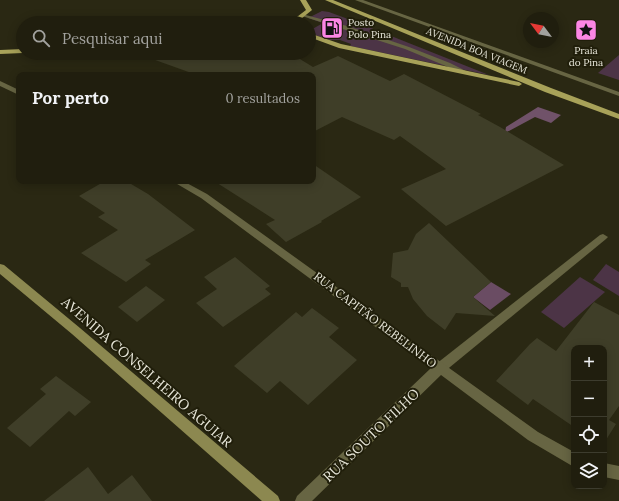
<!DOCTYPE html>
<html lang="pt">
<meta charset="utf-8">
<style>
:root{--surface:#201e0e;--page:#2d2b1c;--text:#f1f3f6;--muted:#a2a29e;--line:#3d3c2e}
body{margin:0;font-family:Lora,serif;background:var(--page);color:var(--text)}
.controls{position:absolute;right:12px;bottom:12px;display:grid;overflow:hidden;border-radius:8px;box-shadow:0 2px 10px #0003}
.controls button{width:36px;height:36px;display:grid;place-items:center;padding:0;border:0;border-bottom:1px solid var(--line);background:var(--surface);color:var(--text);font:20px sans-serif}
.compass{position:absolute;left:523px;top:12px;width:36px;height:36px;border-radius:50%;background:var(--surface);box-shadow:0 2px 10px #0003;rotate:302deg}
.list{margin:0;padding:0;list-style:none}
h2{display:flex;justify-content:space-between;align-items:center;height:52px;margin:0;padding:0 16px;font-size:17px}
h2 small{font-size:13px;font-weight:400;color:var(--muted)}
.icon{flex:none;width:22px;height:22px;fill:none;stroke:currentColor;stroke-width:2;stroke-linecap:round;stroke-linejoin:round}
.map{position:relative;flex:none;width:619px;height:501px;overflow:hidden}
.search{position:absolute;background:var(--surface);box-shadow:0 2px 10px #0003;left:16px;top:16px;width:300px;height:44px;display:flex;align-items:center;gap:10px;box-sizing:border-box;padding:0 14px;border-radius:22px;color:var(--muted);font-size:15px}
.panel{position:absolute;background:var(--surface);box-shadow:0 2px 10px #0003;left:16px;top:72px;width:300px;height:112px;border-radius:8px}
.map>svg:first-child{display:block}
</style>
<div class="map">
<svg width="619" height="501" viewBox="0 0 619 501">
<rect width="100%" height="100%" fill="#2a2813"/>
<!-- green -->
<g fill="#4c3446">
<path d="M 322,11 L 329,12 L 356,22 L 489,75 L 350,46 L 351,44 L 340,40 L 330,40 L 309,33 L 309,31 L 323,23 L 308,18 Z"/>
<path d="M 619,55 L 619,80 L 598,73 Z"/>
<path d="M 606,264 L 619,272 L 619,296 L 593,280 Z"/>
<path d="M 580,277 L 605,292 L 564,328 L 541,312 Z"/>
</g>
<!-- forest -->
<path fill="#705269" d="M 538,107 L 561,115 L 551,123 L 535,117 L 505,133 L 506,127 Z"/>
<!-- water -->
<path fill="#6a4c63" d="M 491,282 L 511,294 L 490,310 L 473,297 Z"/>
<!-- building -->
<g fill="#3f3e28">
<path d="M 144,53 L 290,53 L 313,67 L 338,56 L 390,81 L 404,74 L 481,114 L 478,115 L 500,127 L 564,165 L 446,226 L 401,189 L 446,169 L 400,136 L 394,140 L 342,117 L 313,132 L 313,75 L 197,75 L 144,56 Z"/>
<path d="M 313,164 L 361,197 L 321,221 L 322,222 L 286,242 L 266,224 L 275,220 L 214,181 L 313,181 Z"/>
<path d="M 105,181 L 126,181 L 148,194 L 195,230 L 145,260 L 151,264 L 126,282 L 81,253 L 118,230 L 98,217 L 105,213 L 79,196 Z"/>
<path d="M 429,223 L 491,282 L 473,297 L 495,316 L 456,313 L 445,330 L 427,316 L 413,299 L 408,287 L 401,287 L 401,283 L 391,277 L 393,253 L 408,250 L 416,234 Z"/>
<path d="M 235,257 L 270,286 L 265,289 L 271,294 L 223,327 L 196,303 L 217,289 L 204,277 Z"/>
<path d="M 146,286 L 165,300 L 137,322 L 118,307 Z"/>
<path d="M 594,302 L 619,315 L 619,406 L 609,420 L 616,424 L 604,443 L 604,348 L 574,348 L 574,427 L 533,399 L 528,405 L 496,381 L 530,344 L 537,338 L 556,351 Z"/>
<path d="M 312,308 L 339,328 L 329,337 L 357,360 L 308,405 L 280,381 L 267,393 L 234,366 L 296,312 L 302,317 Z"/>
<path d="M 56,376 L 91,402 L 75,416 L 69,411 L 30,447 L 7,428 L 46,394 L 40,389 Z"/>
<path d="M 88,467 L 108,494 L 132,475 L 152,501 L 44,501 Z"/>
</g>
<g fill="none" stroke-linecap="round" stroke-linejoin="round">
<!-- service -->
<g fill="#676543" fill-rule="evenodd">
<path d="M 302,14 L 347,26 L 409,47 L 450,63 L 470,73 L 465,74 L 405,49 L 302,16 Z"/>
<path d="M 603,234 L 608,237 L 606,239 L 444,372 L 440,373 L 436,372 L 434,368 L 436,364 L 600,235 Z"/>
</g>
<!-- pedestrian -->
<path fill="#676543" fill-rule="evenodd" d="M 355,0 L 363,0 L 619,92 L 619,96 Z"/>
<!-- minor -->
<g fill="#676543" fill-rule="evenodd">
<path d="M 0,81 L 19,90 L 19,95 L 0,86 Z"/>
<path d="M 172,181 L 183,181 L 207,194 L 538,432 L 574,452 L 574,467 L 528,440 L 441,375 L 312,501 L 295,501 L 297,496 L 431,368 L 201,198 Z"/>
<path d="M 604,463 L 619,466 L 619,480 L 604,477 Z"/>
</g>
<!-- secondary -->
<path fill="#8c8850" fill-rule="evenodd" d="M 0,264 L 4,265 L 80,328 L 278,496 L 280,501 L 262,501 L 72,334 L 0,274 Z"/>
<!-- primary -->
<g fill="#a8a259" fill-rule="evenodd">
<path d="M 300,0 L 306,0 L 312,10 L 296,23 L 289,23 L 306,10 Z"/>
<path d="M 325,0 L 333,0 L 551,88 L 619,114 L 619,119 L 545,92 Z"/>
<path d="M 309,33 L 341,44 L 519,82 L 522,84 L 519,86 L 339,48 L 309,37 Z"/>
<path d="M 23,49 L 23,53 L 0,54 L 0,50 Z"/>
</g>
</g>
<!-- icons -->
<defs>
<g id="fuel-square" transform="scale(1.15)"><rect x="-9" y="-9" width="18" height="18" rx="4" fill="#fb86e4" stroke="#201e0a"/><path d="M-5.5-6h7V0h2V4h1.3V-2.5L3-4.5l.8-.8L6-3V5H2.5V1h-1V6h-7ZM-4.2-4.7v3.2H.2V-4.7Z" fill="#111"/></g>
<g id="sight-square" transform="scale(1.15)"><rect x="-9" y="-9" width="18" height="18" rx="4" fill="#fb86e4" stroke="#201e0a"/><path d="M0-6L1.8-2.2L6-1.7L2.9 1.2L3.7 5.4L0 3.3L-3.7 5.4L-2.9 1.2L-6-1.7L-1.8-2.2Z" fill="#111"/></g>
</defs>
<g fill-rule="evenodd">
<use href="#fuel-square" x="332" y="28"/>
<use href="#sight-square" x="586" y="30"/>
</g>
<g text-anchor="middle" stroke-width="4" stroke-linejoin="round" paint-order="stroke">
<!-- far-poi labels -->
<g font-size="10" fill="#e8e7da" stroke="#201e0a" text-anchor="start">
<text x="348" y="26">Posto<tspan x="348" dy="12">Polo Pina</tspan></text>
<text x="586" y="54" text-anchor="middle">Praia<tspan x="586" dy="12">do Pina</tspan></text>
</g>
<!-- far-street labels -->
<g font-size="10" fill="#e8e7da" stroke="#201e0a">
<text transform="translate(477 50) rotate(22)" y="4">AVENIDA BOA VIAGEM</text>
</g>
<!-- street labels -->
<g font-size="12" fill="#e8e7da" stroke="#201e0a">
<text transform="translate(375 320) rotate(37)" y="4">RUA CAPITÃO REBELINHO</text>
</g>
<!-- near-street labels -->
<g font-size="14" fill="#e8e7da" stroke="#201e0a">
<text transform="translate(147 372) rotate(41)" y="5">AVENIDA CONSELHEIRO AGUIAR</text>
<text transform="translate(371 435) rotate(-44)" y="5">RUA SOUTO FILHO</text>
</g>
</g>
</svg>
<div class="controls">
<button>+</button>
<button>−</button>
<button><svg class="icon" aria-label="locate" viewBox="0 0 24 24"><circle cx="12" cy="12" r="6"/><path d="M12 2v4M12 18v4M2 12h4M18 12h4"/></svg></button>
<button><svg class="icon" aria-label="layers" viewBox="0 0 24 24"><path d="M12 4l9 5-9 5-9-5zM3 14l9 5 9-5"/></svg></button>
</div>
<svg class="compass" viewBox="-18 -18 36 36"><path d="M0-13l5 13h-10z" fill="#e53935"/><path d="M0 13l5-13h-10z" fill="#a2a29e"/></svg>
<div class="search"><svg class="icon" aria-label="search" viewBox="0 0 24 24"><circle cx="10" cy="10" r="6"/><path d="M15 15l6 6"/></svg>Pesquisar aqui</div>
<section class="panel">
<h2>Por perto<small>0 resultados</small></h2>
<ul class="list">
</ul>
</section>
</div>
